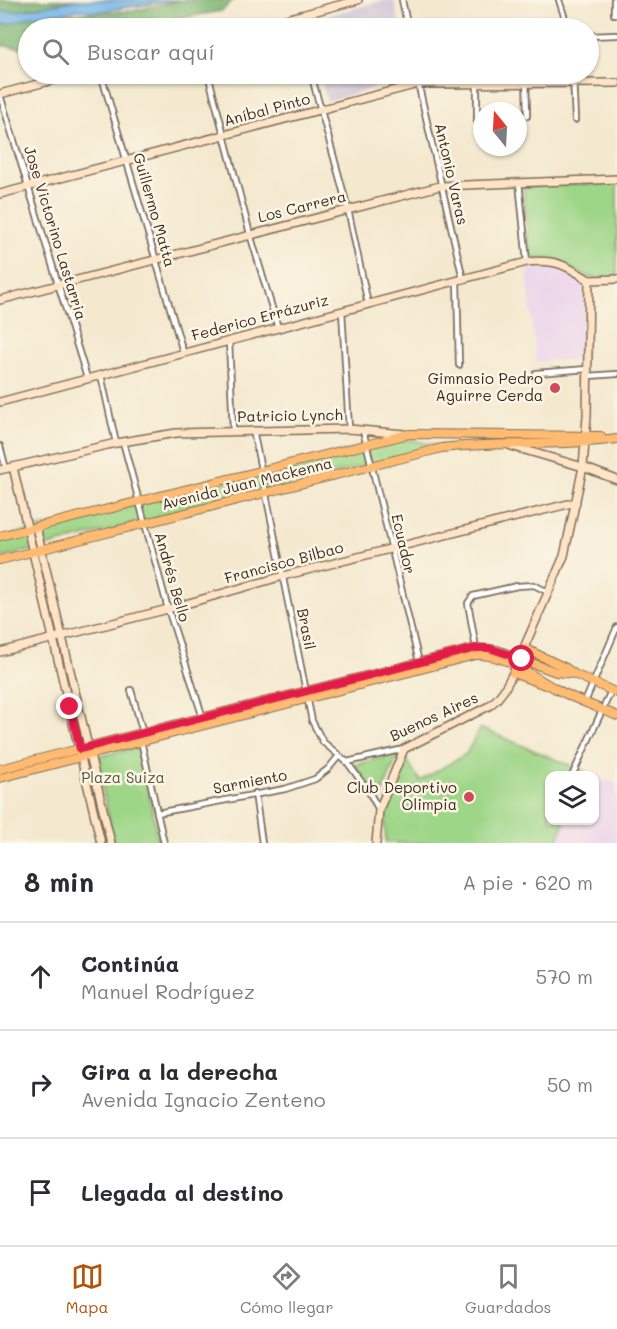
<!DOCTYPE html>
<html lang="es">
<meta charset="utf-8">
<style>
:root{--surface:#fff;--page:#f7f7f7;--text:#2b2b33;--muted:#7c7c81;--line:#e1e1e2;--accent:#b45309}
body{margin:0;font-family:Mali,sans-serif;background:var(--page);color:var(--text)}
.controls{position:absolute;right:18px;bottom:18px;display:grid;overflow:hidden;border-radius:12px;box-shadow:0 2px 4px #0004}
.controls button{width:54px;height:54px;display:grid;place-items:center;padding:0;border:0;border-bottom:2px solid var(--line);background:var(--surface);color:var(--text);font:30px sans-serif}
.compass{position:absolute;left:473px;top:102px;width:54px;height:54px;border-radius:50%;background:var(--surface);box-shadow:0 2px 4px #0004;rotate:342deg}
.stop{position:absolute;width:18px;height:18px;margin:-14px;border:4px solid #e11d48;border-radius:50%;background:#fff}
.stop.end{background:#e11d48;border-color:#fff;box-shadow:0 2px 6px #0008}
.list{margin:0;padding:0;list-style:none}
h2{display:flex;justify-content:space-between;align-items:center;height:78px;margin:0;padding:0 24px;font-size:26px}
h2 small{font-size:20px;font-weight:400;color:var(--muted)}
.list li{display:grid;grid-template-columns:39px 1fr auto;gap:18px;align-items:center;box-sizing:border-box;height:108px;padding:0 24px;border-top:2px solid var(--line)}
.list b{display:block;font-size:22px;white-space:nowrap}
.list p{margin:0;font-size:20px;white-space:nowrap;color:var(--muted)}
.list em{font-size:20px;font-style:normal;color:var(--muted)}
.icon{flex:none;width:33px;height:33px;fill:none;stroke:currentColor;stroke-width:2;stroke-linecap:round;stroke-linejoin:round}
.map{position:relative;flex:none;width:617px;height:843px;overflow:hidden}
.search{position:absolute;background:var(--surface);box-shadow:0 2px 4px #0004;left:18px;right:18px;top:18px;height:66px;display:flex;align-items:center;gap:15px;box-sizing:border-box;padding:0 21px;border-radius:33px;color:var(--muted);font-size:22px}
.sheet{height:402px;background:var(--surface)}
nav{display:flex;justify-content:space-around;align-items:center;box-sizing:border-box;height:84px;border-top:2px solid var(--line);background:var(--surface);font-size:16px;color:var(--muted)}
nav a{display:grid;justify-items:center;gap:3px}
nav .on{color:var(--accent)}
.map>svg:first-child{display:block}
</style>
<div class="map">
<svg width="617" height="843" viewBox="0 0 617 843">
<rect width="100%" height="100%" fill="#fcf5e5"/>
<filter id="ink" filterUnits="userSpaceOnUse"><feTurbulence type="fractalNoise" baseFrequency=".0167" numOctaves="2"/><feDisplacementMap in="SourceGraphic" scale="12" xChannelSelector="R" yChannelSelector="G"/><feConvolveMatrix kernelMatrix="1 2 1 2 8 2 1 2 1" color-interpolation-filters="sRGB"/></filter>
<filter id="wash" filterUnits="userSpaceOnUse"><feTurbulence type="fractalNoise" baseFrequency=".008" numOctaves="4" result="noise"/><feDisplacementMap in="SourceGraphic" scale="24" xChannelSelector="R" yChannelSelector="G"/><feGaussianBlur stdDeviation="1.35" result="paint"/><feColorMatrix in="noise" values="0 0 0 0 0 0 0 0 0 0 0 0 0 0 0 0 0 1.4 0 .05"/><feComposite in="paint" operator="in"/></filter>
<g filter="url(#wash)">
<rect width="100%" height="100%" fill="#f4e9cf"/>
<!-- built -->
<g fill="#ead1ec">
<path d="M 527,268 L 558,268 L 584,284 L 587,358 L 536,362 Z"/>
<path d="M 594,776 L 617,784 L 616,843 L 556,843 L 565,821 L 594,820 Z"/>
</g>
<!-- industrial -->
<g fill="#cabfd6">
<path d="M 387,0 L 394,0 L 400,28 L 307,28 L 305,21 Z"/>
<path d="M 319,74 L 371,74 L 375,88 L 327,101 Z"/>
</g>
<!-- green -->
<g fill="#9ed688" stroke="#6c8053" stroke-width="1.5">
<path d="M 617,183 L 617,277 C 608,278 596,280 588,277 C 562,266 562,256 530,259 L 523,186 Z"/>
<path d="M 399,438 L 443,446 L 0,558 L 0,538 Z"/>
<path d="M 480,728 L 586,772 L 585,775 L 550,776 L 550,820 L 565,821 L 556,843 L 386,843 L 384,812 L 401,765 L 406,759 L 420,781 L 466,754 Z"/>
<path d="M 139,747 L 159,843 L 114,843 L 96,757 Z"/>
<path d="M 399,753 L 379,800 L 354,765 Z"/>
</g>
<!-- forest -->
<g fill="#7eb774" stroke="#5c7049" stroke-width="1.5">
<path d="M 0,0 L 77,0 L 18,11 L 0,12 Z"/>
<path d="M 184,0 L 233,0 L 222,11 L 169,20 L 152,28 L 28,28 L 28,49 L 0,45 L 0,24 L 9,24 L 33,16 L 133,11 Z"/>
</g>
<!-- water -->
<path fill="#75b7ea" stroke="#587084" stroke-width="1.5" d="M 77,0 L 179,0 L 96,12 L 82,10 L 33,16 L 9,24 L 0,24 L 0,12 L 18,11 Z"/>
</g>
<g filter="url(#ink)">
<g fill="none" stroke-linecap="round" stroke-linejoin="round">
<!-- street casing -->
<g stroke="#7c6d5c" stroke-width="8">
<g id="street">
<path d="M 402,0 L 408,28"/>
<path d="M 559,0 L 568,28"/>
<path d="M 614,0 L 614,14 L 617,14"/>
<path d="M 295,17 L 299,28"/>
<path d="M 588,36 L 617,35"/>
<path d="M 101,74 L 183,352"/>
<path d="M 208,74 L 250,234 L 278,328"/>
<path d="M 311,74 L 348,209 L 368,304"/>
<path d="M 416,74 L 463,279"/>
<path d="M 526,74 L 527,116"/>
<path d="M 573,74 L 575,120"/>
<path d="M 0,95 L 87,378"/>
<path d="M 477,121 L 477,74"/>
<path d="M 519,182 L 527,262"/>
<path d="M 457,280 L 459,365"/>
<path d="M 342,311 L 349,429"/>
<path d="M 229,341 L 233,430"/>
<path d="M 536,373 L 588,369"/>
<path d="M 101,375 L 116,443"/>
<path d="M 588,376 L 617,374"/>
<path d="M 253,430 L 312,721 L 323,742 L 347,762 L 369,792 L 379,810"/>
<path d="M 363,430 L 419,662"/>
<path d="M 123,442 L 168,609 L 203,718"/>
<path d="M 0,446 L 6,469"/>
<path d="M 476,648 L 468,603 L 473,596 L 517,586 L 534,585 L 548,592"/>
<path d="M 131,690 L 143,733"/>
<path d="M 585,702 L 617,627"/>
<path d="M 141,741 L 164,843"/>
<path d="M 347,762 L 404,749"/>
<path d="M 572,776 L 611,691"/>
<path d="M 255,793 L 262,843"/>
<path d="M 157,813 L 285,789 L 315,779 L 328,769 L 338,757"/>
</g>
</g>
<!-- secondary casing -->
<g stroke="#7c6d5c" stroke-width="10">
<g id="secondary">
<path d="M 252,28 L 358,0"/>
<path d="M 0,94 L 76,74"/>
<path d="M 0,194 L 418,84 L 617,83"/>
<path d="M 589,280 L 617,279"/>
<path d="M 0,300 L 440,186 L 617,179"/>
<path d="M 0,402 L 527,262 C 555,259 566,265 589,280"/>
<path d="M 511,446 L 583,467 L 617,480"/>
<path d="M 13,467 L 101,843"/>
<path d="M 0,470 L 116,443 L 176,433 L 349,429 L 404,434"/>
<path d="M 36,527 L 111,843"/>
<path d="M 0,652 L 168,609 L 283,576 L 576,502"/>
<path d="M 376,843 L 379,810 L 404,749 L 489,706 L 497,699 L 504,690 L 513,673 L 564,556 L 583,467 L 587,416 L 589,280"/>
</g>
</g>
<!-- primary casing -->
<g stroke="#7c6d5c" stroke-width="10">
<g id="primary">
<path d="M 0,536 L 409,434 L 601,436"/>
<path d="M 0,560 L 442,448 C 500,441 559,447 617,439"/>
<path d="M 524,648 L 566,668 L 573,673"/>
<path d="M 513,673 L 545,685"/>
<path d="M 0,769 L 476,648 L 497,650 L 556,672 L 574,674 L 617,693"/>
<path d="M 0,778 L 475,655 C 505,653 532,676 556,689 C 576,700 597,707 617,716"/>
</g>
</g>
<!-- street -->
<use href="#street" stroke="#fff" stroke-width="4.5"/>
<!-- secondary -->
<use href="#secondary" stroke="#ffe4c6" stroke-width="7"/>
<!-- primary -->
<use href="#primary" stroke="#febb71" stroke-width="8"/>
</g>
</g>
<g fill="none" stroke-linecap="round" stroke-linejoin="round" filter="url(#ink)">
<!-- route -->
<path stroke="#e11d48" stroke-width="8" d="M 70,707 L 80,749 L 476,648 L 489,648 L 522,659"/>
</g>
<!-- markers -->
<g fill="#d1495b" stroke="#fcf5e5" stroke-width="2">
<circle cx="555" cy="388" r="6"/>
<circle cx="469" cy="797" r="6"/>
</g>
<g text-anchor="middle" stroke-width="5" stroke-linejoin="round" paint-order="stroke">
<!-- street labels -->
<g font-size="15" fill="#3b2a1e" stroke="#fcf5e5">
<text transform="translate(267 110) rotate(-15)" y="5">Aníbal Pinto</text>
<text transform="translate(451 174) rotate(77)" y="5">Antonio Varas</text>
<text transform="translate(302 207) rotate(-14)" y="5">Los Carrera</text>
<text transform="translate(154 210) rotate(74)" y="5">Guillermo Matta</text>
<text transform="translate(55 233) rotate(73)" y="5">Jose Victorino Lastarria</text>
<text transform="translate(260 318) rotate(-15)" y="5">Federico Errázuriz</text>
<text transform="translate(290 416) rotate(-1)" y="5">Patricio Lynch</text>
<text transform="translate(247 484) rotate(-14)" y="5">Avenida Juan Mackenna</text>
<text transform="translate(403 544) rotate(77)" y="5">Ecuador</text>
<text transform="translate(284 563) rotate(-15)" y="5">Francisco Bilbao</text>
<text transform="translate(172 577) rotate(74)" y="5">Andrés Bello</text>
<text transform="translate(306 629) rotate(79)" y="5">Brasil</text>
<text transform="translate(434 717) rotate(-25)" y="5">Buenos Aires</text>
<text transform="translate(250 782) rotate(-11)" y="5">Sarmiento</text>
</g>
<!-- poi labels -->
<g font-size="15" fill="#3b2a1e" stroke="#fcf5e5" text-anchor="end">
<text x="543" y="384">Gimnasio Pedro<tspan x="543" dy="17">Aguirre Cerda</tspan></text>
<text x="457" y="793">Club Deportivo<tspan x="457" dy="17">Olimpia</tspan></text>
</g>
<!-- park labels -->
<g font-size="15" fill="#545538" stroke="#fcf5e5">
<text x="123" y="783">Plaza Suiza</text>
</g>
</g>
</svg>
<div class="controls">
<button><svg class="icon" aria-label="layers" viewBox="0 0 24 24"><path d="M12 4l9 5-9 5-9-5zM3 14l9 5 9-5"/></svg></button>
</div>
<svg class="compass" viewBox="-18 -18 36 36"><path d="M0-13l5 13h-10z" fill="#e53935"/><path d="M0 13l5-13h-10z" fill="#7c7c81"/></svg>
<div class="stop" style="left:522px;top:659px"></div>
<div class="stop end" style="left:70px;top:707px"></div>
<div class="search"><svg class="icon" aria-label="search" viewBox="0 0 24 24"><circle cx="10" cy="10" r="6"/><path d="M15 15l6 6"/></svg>Buscar aquí</div>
</div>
<section class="sheet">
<h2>8 min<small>A pie · 620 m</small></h2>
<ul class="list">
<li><svg class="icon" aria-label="ahead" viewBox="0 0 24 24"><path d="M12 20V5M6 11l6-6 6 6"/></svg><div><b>Continúa</b><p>Manuel Rodríguez</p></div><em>570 m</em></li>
<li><svg class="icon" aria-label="right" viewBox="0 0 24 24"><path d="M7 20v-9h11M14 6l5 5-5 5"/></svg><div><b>Gira a la derecha</b><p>Avenida Ignacio Zenteno</p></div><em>50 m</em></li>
<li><svg class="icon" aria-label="arrive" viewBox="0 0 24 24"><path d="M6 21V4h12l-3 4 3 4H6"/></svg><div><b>Llegada al destino</b></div></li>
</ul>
</section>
<nav>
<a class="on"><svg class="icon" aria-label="map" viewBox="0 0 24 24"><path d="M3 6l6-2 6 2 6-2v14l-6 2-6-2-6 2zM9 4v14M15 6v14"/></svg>Mapa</a>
<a><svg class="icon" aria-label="directions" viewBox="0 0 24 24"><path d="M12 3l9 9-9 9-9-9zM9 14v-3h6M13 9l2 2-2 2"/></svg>Cómo llegar</a>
<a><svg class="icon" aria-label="saved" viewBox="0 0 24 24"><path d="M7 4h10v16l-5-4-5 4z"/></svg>Guardados</a>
</nav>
